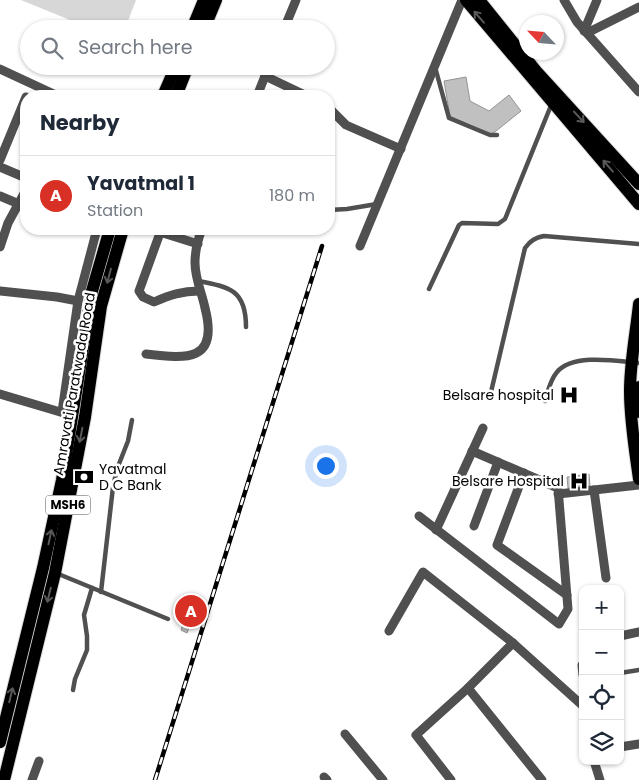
<!DOCTYPE html>
<meta charset="utf-8">
<style>
:root{--surface:#fff;--page:#f6f6f7;--text:#1f2937;--muted:#747a83;--line:#e0e1e3;--accent:#d93025}
body{margin:0;font-family:Poppins,sans-serif;background:var(--page);color:var(--text)}
.controls{position:absolute;right:15px;bottom:15px;display:grid;overflow:hidden;border-radius:10px;box-shadow:0 1px 4px #0004}
.controls button{width:45px;height:45px;display:grid;place-items:center;padding:0;border:0;border-bottom:1px solid var(--line);background:var(--surface);color:var(--text);font:25px sans-serif}
.compass{position:absolute;left:519px;top:15px;width:45px;height:45px;border-radius:50%;background:var(--surface);box-shadow:0 1px 4px #0004;rotate:296deg}
.you{position:absolute;left:325px;top:465px;width:18px;height:18px;margin:-12px;border:4px solid #fff;border-radius:50%;background:#1a73e8;box-shadow:0 0 0 8px #1a73e833}
.badge{display:grid;place-items:center;width:32px;height:32px;border-radius:50%;background:var(--accent);color:#fff;font-size:16px;font-weight:700}
.pin{position:absolute;translate:-50% -50%;border:2px solid #fff;box-shadow:0 1px 5px #0006}
.list{margin:0;padding:0;list-style:none}
h2{display:flex;justify-content:space-between;align-items:center;height:65px;margin:0;padding:0 20px;font-size:21px}
h2 small{font-size:16px;font-weight:400;color:var(--muted)}
.list li{display:grid;grid-template-columns:32px 1fr auto;gap:15px;align-items:center;box-sizing:border-box;height:80px;padding:0 20px;border-top:1px solid var(--line)}
.list b{display:block;font-size:19px;white-space:nowrap}
.list p{margin:0;font-size:16px;white-space:nowrap;color:var(--muted)}
.list em{font-size:16px;font-style:normal;color:var(--muted)}
.icon{flex:none;width:28px;height:28px;fill:none;stroke:currentColor;stroke-width:2;stroke-linecap:round;stroke-linejoin:round}
.map{position:relative;flex:none;width:639px;height:780px;overflow:hidden}
.search{position:absolute;background:var(--surface);box-shadow:0 1px 4px #0004;left:20px;top:20px;width:315px;height:55px;display:flex;align-items:center;gap:12px;box-sizing:border-box;padding:0 18px;border-radius:28px;color:var(--muted);font-size:19px}
.panel{position:absolute;background:var(--surface);box-shadow:0 1px 4px #0004;left:20px;top:90px;width:315px;height:145px;border-radius:20px}
.map>svg:first-child{display:block}
</style>
<div class="map">
<svg width="639" height="780" viewBox="0 0 639 780">
<rect width="100%" height="100%" fill="#fff"/>
<!-- green -->
<path fill="#d7d7d7" d="M 21,0 L 136,0 L 125,29 L 92,29 Z"/>
<!-- building -->
<g fill="#c0c0c0" stroke="#949494">
<path d="M 466,77 L 470,101 L 489,111 L 509,95 L 521,111 L 491,135 L 450,116 L 444,81 Z"/>
<path d="M 589,474 L 590,486 L 568,488 L 567,477 Z"/>
<path d="M 189,608 L 195,611 L 187,633 L 181,630 Z"/>
</g>
<g fill="none" stroke-linecap="round" stroke-linejoin="round">
<!-- primary casing -->
<g stroke="#dbdbdb" stroke-width="14">
<g id="primary">
<path d="M 466,0 L 639,204"/>
<path d="M 479,0 L 536,71 L 639,184"/>
<path d="M 192,29 L 204,0"/>
<path d="M 204,29 L 216,0"/>
<path d="M 163,96 L 176,66"/>
<path d="M 176,96 L 188,66"/>
<path d="M 639,304 C 636,333 630,362 630,391 C 630,421 635,450 639,479"/>
<path d="M 639,412 L 639,387"/>
<path d="M 0,742 L 43,568 L 62,480 L 92,291 L 110,229"/>
<path d="M 4,780 L 55,573 L 85,417 L 101,306 L 123,229"/>
</g>
</g>
<!-- lane -->
<g stroke="#505050" stroke-width="4.5">
<path d="M 435,67 L 449,118 L 490,135 L 497,135"/>
<path d="M 329,210 L 347,209 L 377,204"/>
<path d="M 198,281 C 230,287 246,290 246,327"/>
<path d="M 429,289 L 459,225 L 462,223 L 498,224 L 505,219 L 552,103"/>
<path d="M 491,392 L 525,248 C 531,240 535,238 544,236 L 639,244"/>
<path d="M 545,401 C 548,391 550,380 557,372 C 573,353 617,361 639,363"/>
<path d="M 56,573 L 168,619"/>
<path d="M 101,592 L 113,487 L 117,469 L 128,441 L 132,420"/>
<path d="M 620,673 L 639,670"/>
<path d="M 73,690 L 75,679 L 87,650 L 87,636 L 84,615 L 92,588"/>
</g>
<!-- street -->
<g stroke="#505050" stroke-width="9">
<path d="M 564,0 L 577,22 L 639,92"/>
<path d="M 284,29 L 296,0"/>
<path d="M 584,31 L 597,0"/>
<path d="M 587,33 L 639,7"/>
<path d="M 0,69 L 58,96"/>
<path d="M 265,76 L 307,96"/>
<path d="M 257,96 L 269,66"/>
<path d="M 329,108 L 346,125 L 401,149"/>
<path d="M 0,160 L 26,97"/>
<path d="M 0,167 L 26,178"/>
<path d="M 0,196 L 19,204"/>
<path d="M 198,244 L 163,233 L 160,233 L 139,291 L 143,297 L 154,302 C 170,295 182,291 199,291"/>
<path d="M 360,246 L 462,0"/>
<path d="M 0,247 L 8,223 L 26,190"/>
<path d="M 0,291 L 57,297 L 78,301"/>
<path d="M 146,354 C 187,359 219,362 205,308 C 202,293 195,279 195,263 C 195,252 198,239 202,229"/>
<path d="M 0,394 L 67,414"/>
<path d="M 62,412 L 78,301 L 97,229"/>
<path d="M 524,473 L 497,545 L 567,595"/>
<path d="M 558,494 L 594,490"/>
<path d="M 419,516 L 559,624 L 568,609 L 558,488 L 472,451"/>
<path d="M 474,526 L 498,462"/>
<path d="M 436,530 L 483,428"/>
<path d="M 606,578 L 594,490 L 639,485"/>
<path d="M 389,631 L 423,572 L 513,643 L 583,706"/>
<path d="M 620,636 L 639,632"/>
<path d="M 582,665 L 583,675"/>
<path d="M 468,688 L 542,780"/>
<path d="M 345,734 L 383,780"/>
<path d="M 620,747 L 639,744"/>
<path d="M 594,761 L 600,780"/>
<path d="M 324,777 L 327,780"/>
<path d="M 32,780 L 39,761"/>
<path d="M 451,780 L 416,735 L 468,688 L 513,643"/>
</g>
<!-- primary -->
<use href="#primary" stroke="#000" stroke-width="12"/>
<!-- rail casing -->
<g stroke="#000" stroke-width="4.5">
<path id="rail" d="M 155,780 L 322,246"/>
</g>
<!-- rail -->
<use href="#rail" stroke="#fff" stroke-width="2.5" stroke-dasharray="8" stroke-linecap="butt"/>
</g>
<!-- one-way arrows -->
<defs><path id="oneway-shaft" d="M-6 0H5M1.5-3L5.5 0L1.5 3" fill="none" stroke-width="1.6" stroke-linecap="round" stroke-linejoin="round" transform="scale(1.25)"/></defs>
<g stroke="#595959">
<use href="#oneway-shaft" transform="translate(479 17) rotate(-131)"/>
<use href="#oneway-shaft" transform="translate(579 117) rotate(47)"/>
<use href="#oneway-shaft" transform="translate(608 166) rotate(-131)"/>
<use href="#oneway-shaft" transform="translate(109 276) rotate(105)"/>
<use href="#oneway-shaft" transform="translate(81 435) rotate(101)"/>
<use href="#oneway-shaft" transform="translate(50 537) rotate(-78)"/>
<use href="#oneway-shaft" transform="translate(49 595) rotate(104)"/>
<use href="#oneway-shaft" transform="translate(11 695) rotate(-76)"/>
</g>
<!-- icons -->
<defs>
<g id="hospital-bare" transform="scale(1.5)"><path d="M-5-5h3v3.5h4V-5h3V5h-3V1.5h-4V5h-3Z" fill="#000" stroke="#fff" stroke-width="2.5" paint-order="stroke"/></g>
<g id="bank-bare" transform="scale(1.5)"><path d="M-6-4H6V4H-6ZM0-2.3a2.3 2.3 0 1 0 0 4.6a2.3 2.3 0 1 0 0-4.6Z" fill="#000" stroke="#fff" stroke-width="2.5" paint-order="stroke"/></g>
</defs>
<g fill-rule="evenodd">
<use href="#hospital-bare" x="569" y="395"/>
<use href="#bank-bare" x="84" y="477"/>
<use href="#hospital-bare" x="579" y="481"/>
</g>
<g text-anchor="middle" stroke-width="5" stroke-linejoin="round" paint-order="stroke">
<!-- shield labels -->
<rect fill="#fff" stroke="#4c4c4c" stroke-width="1" x="45.5" y="495.5" width="45" height="19" rx="4"/>
<g font-size="12" font-weight="bold" fill="#000">
<text x="68" y="509">MSH6</text>
</g>
<!-- street labels -->
<g font-size="14" fill="#000" stroke="#fff">
<text transform="translate(74 384) rotate(-80)" y="5">Amravati Paratwada Road</text>
</g>
<!-- poi labels -->
<g font-size="14" fill="#000" stroke="#fff" text-anchor="end">
<text x="554" y="400">Belsare hospital</text>
<text x="99" y="474" text-anchor="start">Yavatmal<tspan x="99" dy="16">D C Bank</tspan></text>
<text x="564" y="486">Belsare Hospital</text>
</g>
</g>
</svg>
<div class="controls">
<button>+</button>
<button>−</button>
<button><svg class="icon" aria-label="locate" viewBox="0 0 24 24"><circle cx="12" cy="12" r="6"/><path d="M12 2v4M12 18v4M2 12h4M18 12h4"/></svg></button>
<button><svg class="icon" aria-label="layers" viewBox="0 0 24 24"><path d="M12 4l9 5-9 5-9-5zM3 14l9 5 9-5"/></svg></button>
</div>
<svg class="compass" viewBox="-18 -18 36 36"><path d="M0-13l5 13h-10z" fill="#e53935"/><path d="M0 13l5-13h-10z" fill="#747a83"/></svg>
<div class="you"></div>
<div class="pin badge" style="left:191px;top:611px">A</div>
<div class="search"><svg class="icon" aria-label="search" viewBox="0 0 24 24"><circle cx="10" cy="10" r="6"/><path d="M15 15l6 6"/></svg>Search here</div>
<section class="panel">
<h2>Nearby<small></small></h2>
<ul class="list">
<li><span class="badge">A</span><div><b>Yavatmal 1</b><p>Station</p></div><em>180 m</em></li>
</ul>
</section>
</div>
